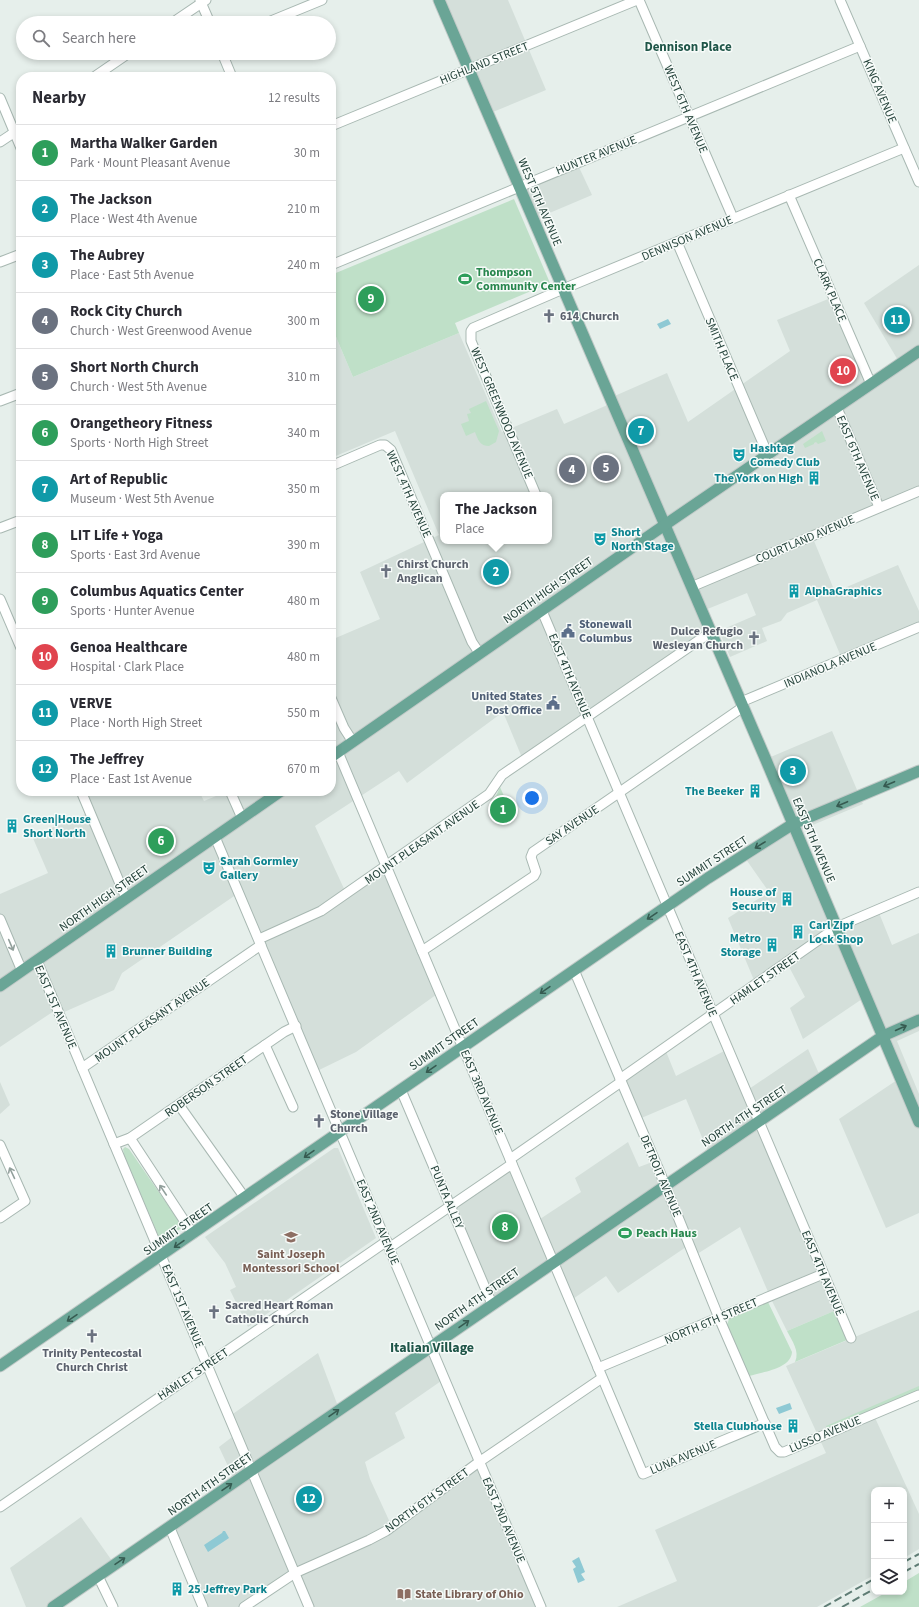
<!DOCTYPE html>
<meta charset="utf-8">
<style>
:root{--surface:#fff;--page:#f2f2f3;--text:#2b2b33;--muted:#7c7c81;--line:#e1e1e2;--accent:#b45309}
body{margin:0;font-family:"Source Sans 3",sans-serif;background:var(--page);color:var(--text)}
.controls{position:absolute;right:12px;bottom:12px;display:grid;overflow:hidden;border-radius:8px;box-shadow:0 2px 6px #0003}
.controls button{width:36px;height:36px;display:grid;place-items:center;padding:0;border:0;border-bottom:1px solid var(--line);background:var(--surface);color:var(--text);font:20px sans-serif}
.you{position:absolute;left:532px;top:798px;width:14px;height:14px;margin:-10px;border:3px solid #fff;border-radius:50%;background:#1a73e8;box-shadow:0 0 0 6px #1a73e833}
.badge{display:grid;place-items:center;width:26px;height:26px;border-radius:50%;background:var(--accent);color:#fff;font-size:13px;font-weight:700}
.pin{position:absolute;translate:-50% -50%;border:2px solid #fff;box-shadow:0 1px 4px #0006}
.popup{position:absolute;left:440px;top:492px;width:112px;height:52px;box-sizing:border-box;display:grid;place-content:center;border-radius:8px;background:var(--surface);filter:drop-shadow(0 1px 3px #0005);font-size:13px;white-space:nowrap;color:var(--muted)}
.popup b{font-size:15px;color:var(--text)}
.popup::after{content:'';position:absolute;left:50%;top:100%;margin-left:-8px;border:8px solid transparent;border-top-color:var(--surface)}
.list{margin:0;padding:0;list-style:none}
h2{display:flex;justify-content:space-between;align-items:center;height:52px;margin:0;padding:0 16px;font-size:17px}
h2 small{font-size:13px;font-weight:400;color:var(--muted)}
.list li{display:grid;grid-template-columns:26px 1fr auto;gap:12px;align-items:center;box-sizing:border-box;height:56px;padding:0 16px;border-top:1px solid var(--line)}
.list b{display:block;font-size:15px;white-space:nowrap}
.list p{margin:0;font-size:13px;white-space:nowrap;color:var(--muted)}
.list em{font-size:13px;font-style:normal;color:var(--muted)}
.icon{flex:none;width:22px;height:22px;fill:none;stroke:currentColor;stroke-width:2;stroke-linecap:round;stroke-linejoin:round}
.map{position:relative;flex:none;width:919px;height:1607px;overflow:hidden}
.search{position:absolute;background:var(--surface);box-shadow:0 2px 6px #0003;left:16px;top:16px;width:320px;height:44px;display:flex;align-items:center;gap:10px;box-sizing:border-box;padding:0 14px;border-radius:22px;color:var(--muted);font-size:15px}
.panel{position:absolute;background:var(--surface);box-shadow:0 2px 6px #0003;left:16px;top:72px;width:320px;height:724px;border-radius:16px}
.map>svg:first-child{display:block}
</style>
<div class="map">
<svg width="919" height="1607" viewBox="0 0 919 1607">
<rect width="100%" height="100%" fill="#e6efeb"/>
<!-- built -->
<g fill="#d4dfda" fill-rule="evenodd">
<path d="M 438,0 L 508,0 L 546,90 L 488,114 Z"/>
<path d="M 577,163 L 592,195 L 533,220 L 519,187 Z"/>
<path d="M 919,265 L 919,348 L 899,362 L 864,303 Z"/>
<path d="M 833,297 L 870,384 L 919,350 L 919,490 L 812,536 L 835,592 L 898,565 L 919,611 L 919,626 L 842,659 L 817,600 L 787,613 L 781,621 L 762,628 L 767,641 L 730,657 L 719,631 L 756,615 L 747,593 L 705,610 L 711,628 L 523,760 L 503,712 L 407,783 L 399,771 L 315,826 L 346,893 L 389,867 L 440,992 L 356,1052 L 317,1071 L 240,892 L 122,973 L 114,990 L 62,1013 L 54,1011 L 0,1047 L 0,894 L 48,873 L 32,836 L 90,812 L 81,791 L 199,791 L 204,801 L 228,791 L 331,791 L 331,640 L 380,619 L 360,572 L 439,535 L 395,431 L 331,458 L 331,325 L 353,377 L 459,333 L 502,432 L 557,409 L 564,424 L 612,403 L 610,398 L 667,373 L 688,422 L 790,351 L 777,320 ZM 443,495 L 549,495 L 549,541 L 443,541 Z"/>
<path d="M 832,731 L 863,804 L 796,832 L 837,925 L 877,908 L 892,945 L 919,933 L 919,1031 L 897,1041 L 919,1094 L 919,1213 L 886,1228 L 839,1119 L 900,1078 L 865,997 L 803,1039 L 790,1008 L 805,997 L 787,963 L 756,985 L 728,918 L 769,892 L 743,855 L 793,822 L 766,759 Z"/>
<path d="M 665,1049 L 676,1076 L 728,1049 L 746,1091 L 808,1049 L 820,1076 L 758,1121 L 834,1311 L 787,1331 L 772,1301 L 740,1227 L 694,1256 L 689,1245 L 618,1293 L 606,1276 L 570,1301 L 554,1264 L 493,1306 L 451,1205 L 513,1163 L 537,1221 L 581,1192 L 575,1178 L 628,1142 L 639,1167 L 655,1161 L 665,1184 L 709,1154 L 686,1099 L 639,1119 L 621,1079 Z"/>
<path d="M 0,1082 L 10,1105 L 0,1114 Z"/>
<path d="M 334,1148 L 338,1148 L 376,1238 L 248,1327 L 230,1290 L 236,1287 L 225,1263 L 205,1237 Z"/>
<path d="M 919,1310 L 919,1390 L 871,1409 L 919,1514 L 919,1549 L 904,1558 L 904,1490 L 874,1490 L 874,1575 L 817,1607 L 617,1607 L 677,1581 L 655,1530 L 826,1453 L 786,1366 Z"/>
<path d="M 431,1347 L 444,1379 L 395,1413 L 405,1438 L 365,1462 L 370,1479 L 393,1529 L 479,1462 L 543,1607 L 309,1607 L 230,1416 L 318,1353 L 339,1409 Z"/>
<path d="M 236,1434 L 293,1572 L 242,1607 L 204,1607 L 170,1526 L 235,1481 L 219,1447 Z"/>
<path d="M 81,1517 L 115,1565 L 53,1607 L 26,1607 L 10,1568 Z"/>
</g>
<!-- green -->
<g fill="#bfe0c8">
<path d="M 514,199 L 550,283 L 455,323 L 459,333 L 353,377 L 331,325 L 331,275 Z"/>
<path d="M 486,401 L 499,431 L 496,442 L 489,446 C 480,446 478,440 475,432 L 466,436 L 461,424 L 469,421 L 467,414 L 471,413 L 469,409 Z"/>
<path d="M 822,431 L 826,441 L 818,444 L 816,442 L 814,443 L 814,444 L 805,448 L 803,444 Z"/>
<path d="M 500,787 L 514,819 L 507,824 L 490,800 L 496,796 Z"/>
<path d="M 125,1147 L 129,1149 L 183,1227 L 161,1242 L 124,1155 L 123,1149 Z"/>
<path d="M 768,1302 L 792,1352 C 791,1369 762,1372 749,1376 L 727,1325 L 729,1319 Z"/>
<path d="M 834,1311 L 847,1340 L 795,1362 C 800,1351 792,1341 787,1331 Z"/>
<path d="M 919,1386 L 919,1391 L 827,1429 L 826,1426 Z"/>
<path d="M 919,1573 L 919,1607 L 860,1607 L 887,1592 L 904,1592 L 904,1582 Z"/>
</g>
<!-- water -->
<g fill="#8ec9d4">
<path d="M 668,319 L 671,324 L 660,329 L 657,324 Z"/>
<path d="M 790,1403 L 792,1409 L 779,1414 L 776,1408 Z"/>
<path d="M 223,1531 L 225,1531 L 229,1538 L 208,1552 L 204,1545 L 222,1533 Z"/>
<path d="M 579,1557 L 585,1572 L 581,1574 L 585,1580 L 578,1583 L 573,1569 L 576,1567 L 572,1561 Z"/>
</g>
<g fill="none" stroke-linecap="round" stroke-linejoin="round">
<!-- minor casing -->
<g stroke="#a8b8b2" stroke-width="11">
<g id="minor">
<path d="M 200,0 L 210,23"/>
<path d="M 639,0 L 733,218"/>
<path d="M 840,0 L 919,182"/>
<path d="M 172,23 L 206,0"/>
<path d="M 266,23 L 322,0"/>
<path d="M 222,53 L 232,77"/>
<path d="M 94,77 L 129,53"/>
<path d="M 0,98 L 21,148"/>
<path d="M 331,126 L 637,0"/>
<path d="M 0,142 L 21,128"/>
<path d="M 789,195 L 871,384"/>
<path d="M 677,242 L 768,455"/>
<path d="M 0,262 L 21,254"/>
<path d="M 331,265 L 860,46"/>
<path d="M 0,401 L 21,393"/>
<path d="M 837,408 L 879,507"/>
<path d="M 331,466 L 380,445 L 385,445 L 391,450 L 472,642 L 480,654"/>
<path d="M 536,495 L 471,341 L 471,331 L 473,328 L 563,289 L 904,148"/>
<path d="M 0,528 L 21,520"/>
<path d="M 691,587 L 919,491"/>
<path d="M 0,599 L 21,648"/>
<path d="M 542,611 L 851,1338"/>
<path d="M 331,698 L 344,728 L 353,742"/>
<path d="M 741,702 L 919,627"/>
<path d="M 338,752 L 643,1474 L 765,1423"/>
<path d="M 81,791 L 126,898"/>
<path d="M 230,791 L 242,818"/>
<path d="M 215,837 L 541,1607"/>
<path d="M 0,919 L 22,971"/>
<path d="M 259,939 L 321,911 L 489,794 L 502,775 L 711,632"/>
<path d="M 422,951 L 534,876 L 536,872 L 531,857 L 533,852 L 743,707"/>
<path d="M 37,961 L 309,1607"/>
<path d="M 574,970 L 661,1175 L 719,1318 L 775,1447 L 780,1452 L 784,1452 L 919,1395"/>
<path d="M 265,1045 L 293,1107"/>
<path d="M 82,1068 L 261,945"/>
<path d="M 620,1079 L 837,927 L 919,892"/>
<path d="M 401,1090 L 492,1304"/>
<path d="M 179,1105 L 245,1198"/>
<path d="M 130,1138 L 193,1234"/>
<path d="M 114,1144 L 130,1138 L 284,1032 L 296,1026"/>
<path d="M 0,1145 L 25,1201 L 0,1218"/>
<path d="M 510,1159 L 621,1082"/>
<path d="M 389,1248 L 512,1164"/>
<path d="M 598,1368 L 823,1274"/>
<path d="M 0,1507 L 387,1241"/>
<path d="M 170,1528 L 203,1607"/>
<path d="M 98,1576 L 113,1607"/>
<path d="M 244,1607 L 295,1573 L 369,1540 L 386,1531 L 479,1462 L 602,1378"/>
</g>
</g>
<!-- major casing -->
<g stroke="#c2cac8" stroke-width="13">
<g id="major">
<path d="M 439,0 L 766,760 L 919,1122"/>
<path d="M 331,757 L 656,531 L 919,351"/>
<path d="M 0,986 L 281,791"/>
<path d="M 0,1366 L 708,878 L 793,824 L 919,771"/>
<path d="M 53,1607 L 883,1036 L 919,1020"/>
</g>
</g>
<!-- minor -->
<use href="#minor" stroke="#fff" stroke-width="9"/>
<!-- major -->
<use href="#major" stroke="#6aa596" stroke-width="11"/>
<!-- rail -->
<g stroke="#5f7d75" stroke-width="2" stroke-dasharray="8 4" stroke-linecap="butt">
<path d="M 904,1562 L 919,1554"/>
<path d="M 904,1572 L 919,1564"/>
<path d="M 824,1607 L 874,1579"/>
<path d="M 842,1607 L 874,1589"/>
</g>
</g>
<!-- one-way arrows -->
<defs><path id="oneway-shaft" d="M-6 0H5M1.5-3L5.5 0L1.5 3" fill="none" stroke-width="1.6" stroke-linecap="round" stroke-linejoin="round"/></defs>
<g stroke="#365b51">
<use href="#oneway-shaft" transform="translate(889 784) rotate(157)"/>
<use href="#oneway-shaft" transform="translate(842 804) rotate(157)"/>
<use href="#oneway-shaft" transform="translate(760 845) rotate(148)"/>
<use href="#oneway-shaft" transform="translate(652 916) rotate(146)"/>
<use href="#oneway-shaft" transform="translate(545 990) rotate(145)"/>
<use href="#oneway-shaft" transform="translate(901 1028) rotate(-24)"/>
<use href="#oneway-shaft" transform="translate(431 1069) rotate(145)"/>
<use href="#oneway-shaft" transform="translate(309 1154) rotate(145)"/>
<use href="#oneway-shaft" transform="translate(179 1244) rotate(145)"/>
<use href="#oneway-shaft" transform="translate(72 1318) rotate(146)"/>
<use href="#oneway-shaft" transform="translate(464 1324) rotate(-35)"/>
<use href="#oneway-shaft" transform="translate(334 1413) rotate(-35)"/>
<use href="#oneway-shaft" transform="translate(227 1487) rotate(-35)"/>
<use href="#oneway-shaft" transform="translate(120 1561) rotate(-34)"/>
</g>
<g stroke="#92a09c">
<use href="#oneway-shaft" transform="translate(11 945) rotate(67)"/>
<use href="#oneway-shaft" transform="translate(12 1173) rotate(-115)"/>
<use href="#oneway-shaft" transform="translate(163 1190) rotate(-124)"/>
</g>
<!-- icons -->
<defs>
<g id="stadium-bare" transform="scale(1.08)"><path d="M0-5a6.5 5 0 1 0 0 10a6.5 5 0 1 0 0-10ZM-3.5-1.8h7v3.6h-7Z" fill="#2e9e5b" stroke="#f7fbf9" stroke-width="2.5" paint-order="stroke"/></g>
<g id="church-bare" transform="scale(1.08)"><path d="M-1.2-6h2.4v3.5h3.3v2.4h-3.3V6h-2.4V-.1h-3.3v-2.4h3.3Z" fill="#6b7280" stroke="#f7fbf9" stroke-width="2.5" paint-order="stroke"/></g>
<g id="theatre-bare" transform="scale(1.08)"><path d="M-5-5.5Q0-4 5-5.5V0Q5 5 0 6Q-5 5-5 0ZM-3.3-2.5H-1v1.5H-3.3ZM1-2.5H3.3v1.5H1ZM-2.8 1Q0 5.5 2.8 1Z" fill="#0f9aa8" stroke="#f7fbf9" stroke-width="2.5" paint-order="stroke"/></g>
<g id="building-bare" transform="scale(1.08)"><path d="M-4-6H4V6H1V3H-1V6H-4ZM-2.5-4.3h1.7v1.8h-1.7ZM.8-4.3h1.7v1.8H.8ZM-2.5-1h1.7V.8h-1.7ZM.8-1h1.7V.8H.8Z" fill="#0f9aa8" stroke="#f7fbf9" stroke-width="2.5" paint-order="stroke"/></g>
<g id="civic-bare" transform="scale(1.08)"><path d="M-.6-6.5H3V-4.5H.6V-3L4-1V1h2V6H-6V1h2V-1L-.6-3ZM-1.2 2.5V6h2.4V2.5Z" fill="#5c6f8a" stroke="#f7fbf9" stroke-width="2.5" paint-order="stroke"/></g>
<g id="school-bare" transform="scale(1.08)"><path d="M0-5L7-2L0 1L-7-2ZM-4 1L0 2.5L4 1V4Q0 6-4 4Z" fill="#8d6e63" stroke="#f7fbf9" stroke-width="2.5" paint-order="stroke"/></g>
<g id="library-bare" transform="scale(1.08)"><path d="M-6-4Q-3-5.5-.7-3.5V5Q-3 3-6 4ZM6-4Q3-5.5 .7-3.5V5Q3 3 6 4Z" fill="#8d6e63" stroke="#f7fbf9" stroke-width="2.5" paint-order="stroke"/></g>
</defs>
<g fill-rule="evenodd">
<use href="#stadium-bare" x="465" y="279"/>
<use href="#church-bare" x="549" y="316"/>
<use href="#theatre-bare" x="739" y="455"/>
<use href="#building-bare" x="814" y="478"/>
<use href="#theatre-bare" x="600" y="539"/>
<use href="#church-bare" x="386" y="571"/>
<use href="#building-bare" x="794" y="591"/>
<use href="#civic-bare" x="568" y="631"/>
<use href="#church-bare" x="754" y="638"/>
<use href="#civic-bare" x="553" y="703"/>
<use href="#building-bare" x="755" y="791"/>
<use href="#building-bare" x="12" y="826"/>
<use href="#theatre-bare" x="209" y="868"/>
<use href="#building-bare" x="787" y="899"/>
<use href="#building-bare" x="798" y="932"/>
<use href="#building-bare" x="772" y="945"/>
<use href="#building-bare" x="111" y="951"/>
<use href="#church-bare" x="319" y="1121"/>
<use href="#stadium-bare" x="625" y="1233"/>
<use href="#school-bare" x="291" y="1237"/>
<use href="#church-bare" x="214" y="1312"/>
<use href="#church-bare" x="92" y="1336"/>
<use href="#building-bare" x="793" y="1426"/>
<use href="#building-bare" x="177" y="1589"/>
<use href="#library-bare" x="404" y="1594"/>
</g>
<g text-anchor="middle" stroke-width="3" stroke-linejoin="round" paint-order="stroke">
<!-- street labels -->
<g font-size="12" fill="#24423a" stroke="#f7fbf9">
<text transform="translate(484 63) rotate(-22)" y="4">HIGHLAND STREET</text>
<text transform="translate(880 91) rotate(67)" y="4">KING AVENUE</text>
<text transform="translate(686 109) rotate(67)" y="4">WEST 6TH AVENUE</text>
<text transform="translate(596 155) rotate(-22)" y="4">HUNTER AVENUE</text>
<text transform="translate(540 202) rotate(67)" y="4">WEST 5TH AVENUE</text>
<text transform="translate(687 238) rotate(-23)" y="4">DENNISON AVENUE</text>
<text transform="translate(830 290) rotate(67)" y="4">CLARK PLACE</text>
<text transform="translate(722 349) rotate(67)" y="4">SMITH PLACE</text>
<text transform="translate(502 413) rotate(67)" y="4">WEST GREENWOOD AVENUE</text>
<text transform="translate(858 458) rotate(67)" y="4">EAST 6TH AVENUE</text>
<text transform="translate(409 494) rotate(66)" y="4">WEST 4TH AVENUE</text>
<text transform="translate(805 539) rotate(-23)" y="4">COURTLAND AVENUE</text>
<text transform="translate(548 590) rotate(-35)" y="4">NORTH HIGH STREET</text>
<text transform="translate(830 665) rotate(-23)" y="4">INDIANOLA AVENUE</text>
<text transform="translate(570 676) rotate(67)" y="4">EAST 4TH AVENUE</text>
<text transform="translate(572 825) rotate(-34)" y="4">SAY AVENUE</text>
<text transform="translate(814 840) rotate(67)" y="4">EAST 5TH AVENUE</text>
<text transform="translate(422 842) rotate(-35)" y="4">MOUNT PLEASANT AVENUE</text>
<text transform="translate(712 861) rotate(-33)" y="4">SUMMIT STREET</text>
<text transform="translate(104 898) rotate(-35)" y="4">NORTH HIGH STREET</text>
<text transform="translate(696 974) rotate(67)" y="4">EAST 4TH AVENUE</text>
<text transform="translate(765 978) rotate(-35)" y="4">HAMLET STREET</text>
<text transform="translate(56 1007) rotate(67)" y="4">EAST 1ST AVENUE</text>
<text transform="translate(152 1020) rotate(-35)" y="4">MOUNT PLEASANT AVENUE</text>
<text transform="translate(444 1044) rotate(-35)" y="4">SUMMIT STREET</text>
<text transform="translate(206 1086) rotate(-35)" y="4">ROBERSON STREET</text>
<text transform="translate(482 1092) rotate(67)" y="4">EAST 3RD AVENUE</text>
<text transform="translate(744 1116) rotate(-34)" y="4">NORTH 4TH STREET</text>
<text transform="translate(661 1176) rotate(67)" y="4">DETROIT AVENUE</text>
<text transform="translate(447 1197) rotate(67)" y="4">PUNTA ALLEY</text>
<text transform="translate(378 1222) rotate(67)" y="4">EAST 2ND AVENUE</text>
<text transform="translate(178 1229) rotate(-35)" y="4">SUMMIT STREET</text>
<text transform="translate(823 1273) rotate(67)" y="4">EAST 4TH AVENUE</text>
<text transform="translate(477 1299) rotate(-35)" y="4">NORTH 4TH STREET</text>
<text transform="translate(183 1306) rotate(67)" y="4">EAST 1ST AVENUE</text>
<text transform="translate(711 1321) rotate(-23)" y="4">NORTH 6TH STREET</text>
<text transform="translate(193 1374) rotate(-34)" y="4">HAMLET STREET</text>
<text transform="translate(825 1434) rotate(-23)" y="4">LUSSO AVENUE</text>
<text transform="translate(683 1457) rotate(-23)" y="4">LUNA AVENUE</text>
<text transform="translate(210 1484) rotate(-35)" y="4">NORTH 4TH STREET</text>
<text transform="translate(427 1500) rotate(-36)" y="4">NORTH 6TH STREET</text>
<text transform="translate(504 1520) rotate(67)" y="4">EAST 2ND AVENUE</text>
</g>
<!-- leisure labels -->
<g font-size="12" font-weight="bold" fill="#27864d" stroke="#f7fbf9" text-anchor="start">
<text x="476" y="276">Thompson<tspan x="476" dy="14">Community Center</tspan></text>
<text x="636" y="1237">Peach Haus</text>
</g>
<!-- worship labels -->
<g font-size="12" font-weight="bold" fill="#5b616d" stroke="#f7fbf9" text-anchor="start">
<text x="560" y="320">614 Church</text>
<text x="397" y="568">Chirst Church<tspan x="397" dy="14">Anglican</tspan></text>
<text x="743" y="635" text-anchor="end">Dulce Refugio<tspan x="743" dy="14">Wesleyan Church</tspan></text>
<text x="330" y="1118">Stone Village<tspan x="330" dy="14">Church</tspan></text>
<text x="225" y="1309">Sacred Heart Roman<tspan x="225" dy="14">Catholic Church</tspan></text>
<text x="92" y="1357" text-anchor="middle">Trinity Pentecostal<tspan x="92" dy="14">Church Christ</tspan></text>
</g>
<!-- culture labels -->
<g font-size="12" font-weight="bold" fill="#0d838f" stroke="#f7fbf9" text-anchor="start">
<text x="750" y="452">Hashtag<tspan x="750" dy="14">Comedy Club</tspan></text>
<text x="803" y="482" text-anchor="end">The York on High</text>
<text x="611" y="536">Short<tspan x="611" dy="14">North Stage</tspan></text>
<text x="805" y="595">AlphaGraphics</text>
<text x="744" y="795" text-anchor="end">The Beeker</text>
<text x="23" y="823">Green|House<tspan x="23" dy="14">Short North</tspan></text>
<text x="220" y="865">Sarah Gormley<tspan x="220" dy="14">Gallery</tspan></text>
<text x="776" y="896" text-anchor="end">House of<tspan x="776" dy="14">Security</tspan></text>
<text x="809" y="929">Carl Zipf<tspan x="809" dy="14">Lock Shop</tspan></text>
<text x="761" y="942" text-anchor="end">Metro<tspan x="761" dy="14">Storage</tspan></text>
<text x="122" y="955">Brunner Building</text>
<text x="782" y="1430" text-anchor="end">Stella Clubhouse</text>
<text x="188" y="1593">25 Jeffrey Park</text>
</g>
<!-- service labels -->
<g font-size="12" font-weight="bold" fill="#4e5e75" stroke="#f7fbf9" text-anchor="start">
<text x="579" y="628">Stonewall<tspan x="579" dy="14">Columbus</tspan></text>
<text x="542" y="700" text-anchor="end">United States<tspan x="542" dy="14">Post Office</tspan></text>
</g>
<!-- education labels -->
<g font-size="12" font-weight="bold" fill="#785e54" stroke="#f7fbf9">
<text x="291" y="1258">Saint Joseph<tspan x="291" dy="14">Montessori School</tspan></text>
<text x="415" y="1598" text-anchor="start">State Library of Ohio</text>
</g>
<!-- neighbourhood labels -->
<g font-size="13" font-weight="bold" fill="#1f5548" stroke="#f7fbf9">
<text x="688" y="51">Dennison Place</text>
</g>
<!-- quarter labels -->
<g font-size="14" font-weight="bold" fill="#1f5548" stroke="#f7fbf9">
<text x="432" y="1352">Italian Village</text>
</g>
</g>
</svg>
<div class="controls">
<button>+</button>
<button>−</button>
<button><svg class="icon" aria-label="layers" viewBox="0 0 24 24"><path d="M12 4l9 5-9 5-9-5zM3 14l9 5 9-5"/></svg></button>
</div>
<div class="you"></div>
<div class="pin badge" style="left:503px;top:810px;background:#2e9e5b">1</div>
<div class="pin badge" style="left:496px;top:572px;background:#0f9aa8">2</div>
<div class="popup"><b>The Jackson</b>Place</div>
<div class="pin badge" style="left:793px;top:771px;background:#0f9aa8">3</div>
<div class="pin badge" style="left:572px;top:470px;background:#6b7280">4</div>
<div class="pin badge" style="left:606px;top:468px;background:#6b7280">5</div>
<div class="pin badge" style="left:161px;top:841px;background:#2e9e5b">6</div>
<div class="pin badge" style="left:641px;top:431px;background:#0f9aa8">7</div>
<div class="pin badge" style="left:505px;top:1227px;background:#2e9e5b">8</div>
<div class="pin badge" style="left:371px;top:299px;background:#2e9e5b">9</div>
<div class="pin badge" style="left:843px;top:371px;background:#e0444e">10</div>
<div class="pin badge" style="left:897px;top:320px;background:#0f9aa8">11</div>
<div class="pin badge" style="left:309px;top:1499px;background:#0f9aa8">12</div>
<div class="search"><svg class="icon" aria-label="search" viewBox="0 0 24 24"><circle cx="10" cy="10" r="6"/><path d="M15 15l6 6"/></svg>Search here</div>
<section class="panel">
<h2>Nearby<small>12 results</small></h2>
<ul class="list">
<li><span class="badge" style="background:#2e9e5b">1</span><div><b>Martha Walker Garden</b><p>Park · Mount Pleasant Avenue</p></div><em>30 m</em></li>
<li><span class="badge" style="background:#0f9aa8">2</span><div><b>The Jackson</b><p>Place · West 4th Avenue</p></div><em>210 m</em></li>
<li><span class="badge" style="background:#0f9aa8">3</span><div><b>The Aubrey</b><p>Place · East 5th Avenue</p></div><em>240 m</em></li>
<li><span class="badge" style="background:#6b7280">4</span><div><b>Rock City Church</b><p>Church · West Greenwood Avenue</p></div><em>300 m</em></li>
<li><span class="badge" style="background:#6b7280">5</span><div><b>Short North Church</b><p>Church · West 5th Avenue</p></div><em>310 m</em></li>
<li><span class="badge" style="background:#2e9e5b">6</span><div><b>Orangetheory Fitness</b><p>Sports · North High Street</p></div><em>340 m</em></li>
<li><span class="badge" style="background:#0f9aa8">7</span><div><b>Art of Republic</b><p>Museum · West 5th Avenue</p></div><em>350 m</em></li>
<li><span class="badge" style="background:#2e9e5b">8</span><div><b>LIT Life + Yoga</b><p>Sports · East 3rd Avenue</p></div><em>390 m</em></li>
<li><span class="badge" style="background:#2e9e5b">9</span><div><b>Columbus Aquatics Center</b><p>Sports · Hunter Avenue</p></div><em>480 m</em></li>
<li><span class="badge" style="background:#e0444e">10</span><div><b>Genoa Healthcare</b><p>Hospital · Clark Place</p></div><em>480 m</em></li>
<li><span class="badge" style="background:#0f9aa8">11</span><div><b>VERVE</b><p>Place · North High Street</p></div><em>550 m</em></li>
<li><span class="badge" style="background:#0f9aa8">12</span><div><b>The Jeffrey</b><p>Place · East 1st Avenue</p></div><em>670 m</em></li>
</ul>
</section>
</div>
